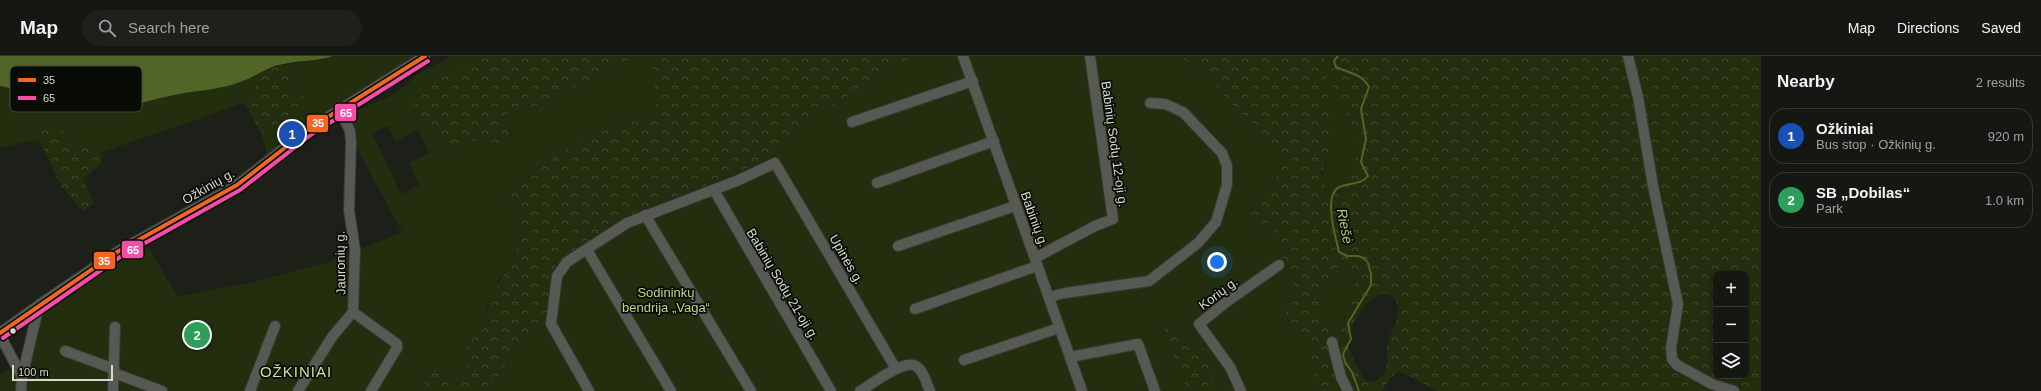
<!DOCTYPE html>
<meta charset="utf-8">
<style>
:root{--surface:#151812;--page:#1e211b;--text:#f1f3f6;--muted:#9da09f;--line:#343732;--accent:#7c3aed}
body{margin:0;font-family:Arial,sans-serif;background:var(--page);color:var(--text)}
.controls{position:absolute;right:12px;bottom:12px;display:grid;overflow:hidden;border-radius:8px;box-shadow:0 2px 6px #0003}
.controls button{width:36px;height:36px;display:grid;place-items:center;padding:0;border:0;border-bottom:1px solid var(--line);background:var(--surface);color:var(--text);font:20px sans-serif}
.scale{position:absolute;left:12px;bottom:10px;width:101px;box-sizing:border-box;padding-left:4px;border:2px solid #d5d9cf;border-top:0;font-size:11px;line-height:14px;white-space:nowrap;color:#d5d9cf;-webkit-text-stroke:3px #090b05;paint-order:stroke}
.you{position:absolute;left:1217px;top:206px;width:14px;height:14px;margin:-10px;border:3px solid #fff;border-radius:50%;background:#1a73e8;box-shadow:0 0 0 6px #1a73e833}
.badge{display:grid;place-items:center;width:26px;height:26px;border-radius:50%;background:var(--accent);color:#fff;font-size:13px;font-weight:700}
.pin{position:absolute;translate:-50% -50%;border:2px solid #fff;box-shadow:0 1px 4px #0006}
.list{margin:0;padding:0;list-style:none}
h2{display:flex;justify-content:space-between;align-items:center;height:52px;margin:0;padding:0 16px;font-size:17px}
h2 small{font-size:13px;font-weight:400;color:var(--muted)}
.list li{display:grid;grid-template-columns:26px 1fr auto;gap:12px;align-items:center;box-sizing:border-box;height:56px;margin:0 8px 8px;padding:0 8px;border:1px solid var(--line);border-radius:16px}
.list b{display:block;font-size:15px;white-space:nowrap}
.list p{margin:0;font-size:13px;white-space:nowrap;color:var(--muted)}
.list em{font-size:13px;font-style:normal;color:var(--muted)}
.icon{flex:none;width:22px;height:22px;fill:none;stroke:currentColor;stroke-width:2;stroke-linecap:round;stroke-linejoin:round}
.map{position:relative;flex:none;width:1761px;height:335px;overflow:hidden}
header{display:flex;align-items:center;gap:24px;box-sizing:border-box;height:56px;padding:0 20px;background:var(--surface);border-bottom:1px solid var(--line)}
header strong{font-size:19px}
nav{display:flex;gap:22px;margin-inline-start:auto;font-size:14px}
.search{width:280px;height:36px;background:var(--page);display:flex;align-items:center;gap:10px;box-sizing:border-box;padding:0 14px;border-radius:22px;color:var(--muted);font-size:15px}
main{display:flex}
aside{flex:1;background:var(--surface)}
.map>svg:first-child{display:block}
</style>
<header>
<strong>Map</strong>
<div class="search"><svg class="icon" aria-label="search" viewBox="0 0 24 24"><circle cx="10" cy="10" r="6"/><path d="M15 15l6 6"/></svg>Search here</div>
<nav><a>Map</a><a>Directions</a><a>Saved</a></nav>
</header>
<main>
<div class="map">
<svg width="1761" height="335" viewBox="0 0 1761 335">
<defs>
<pattern id="forest-crowns" width="20" height="18" patternUnits="userSpaceOnUse"><rect width="20" height="18" fill="#232e0e"/><path d="M2 6a3 3 0 1 1 6 0M12 15a3 3 0 1 1 6 0" fill="none" stroke="#424c30"/></pattern>
</defs>
<rect width="100%" height="100%" fill="#1c2018"/>
<!-- green -->
<g fill="#232e0e" fill-rule="evenodd">
<path d="M 333,0 L 418,0 C 366,29 315,61 268,99 L 261,77 L 290,63 L 293,38 L 289,24 L 290,7 L 322,4 Z"/>
<path d="M 451,0 L 487,0 L 413,55 L 417,65 L 446,90 L 453,92 C 477,83 478,82 502,90 L 512,79 L 505,63 L 510,54 L 518,56 L 527,54 L 638,0 L 670,0 L 658,5 L 656,52 L 652,58 L 628,68 L 588,80 L 574,88 L 534,116 L 509,139 L 518,157 L 522,182 L 509,211 L 498,225 L 487,253 L 484,273 L 470,285 L 466,291 L 467,313 L 457,327 L 451,328 L 446,325 L 442,317 L 433,316 L 420,335 L 0,335 L 0,319 L 15,311 L 18,316 L 42,257 L 104,214 L 147,189 L 177,240 L 240,229 L 326,207 L 402,176 L 340,61 L 387,42 L 405,30 L 416,19 ZM 388,70 L 395,85 L 418,74 L 429,97 L 409,107 L 419,129 L 401,138 L 372,77 Z"/>
<path d="M 913,0 L 1175,0 C 1202,9 1217,33 1237,53 C 1252,68 1282,87 1280,113 C 1279,125 1251,144 1248,164 L 1253,169 L 1267,167 L 1272,169 L 1283,201 L 1297,223 C 1287,238 1281,254 1292,271 C 1296,277 1303,281 1307,287 C 1313,299 1315,316 1317,329 L 1321,335 L 1219,335 L 1200,286 L 1186,290 L 1179,285 L 1168,269 L 1164,274 L 1188,335 L 489,335 L 501,315 L 512,300 L 548,269 L 553,218 L 558,205 L 601,178 L 615,166 L 642,153 L 708,129 L 774,100 L 804,67 Z"/>
<path d="M 1324,0 L 1331,0 C 1331,15 1335,31 1341,45 C 1349,66 1367,85 1354,109 C 1349,119 1338,126 1330,133 L 1325,132 C 1318,117 1328,109 1328,96 C 1328,64 1327,32 1324,0 Z"/>
<path d="M 256,20 C 257,33 256,40 244,47 L 100,97 L 69,86 L 64,76 L 42,75 L 39,84 L 0,91 L 0,30 L 24,34 L 89,53 L 110,52 L 206,33 L 225,31 Z"/>
<path d="M 1341,207 L 1348,209 C 1364,232 1349,254 1338,276 L 1334,277 C 1320,268 1316,245 1324,231 C 1329,222 1335,215 1341,207 Z"/>
</g>
<!-- forest -->
<g fill="url(#forest-crowns)" fill-rule="evenodd">
<path d="M 487,0 L 638,0 L 527,54 L 518,56 L 510,54 L 505,63 L 512,84 L 502,90 C 478,82 477,83 453,92 C 442,89 433,79 424,71 C 386,38 467,12 487,0 Z"/>
<path d="M 670,0 L 913,0 L 804,67 L 774,100 L 708,129 L 642,153 L 615,166 L 601,178 L 558,205 L 553,218 L 548,269 L 512,300 L 501,315 L 489,335 L 420,335 L 433,316 L 440,314 L 446,325 L 454,328 L 457,327 L 467,313 L 466,291 L 470,285 L 484,273 L 491,240 L 509,210 L 522,183 L 518,157 L 509,139 L 534,116 L 574,88 L 588,80 L 628,68 L 652,58 L 656,52 L 653,11 L 658,5 Z"/>
<path d="M 1175,0 L 1324,0 L 1331,71 L 1328,99 L 1322,116 L 1325,132 L 1330,133 C 1357,110 1368,95 1348,61 C 1344,53 1342,45 1334,41 L 1331,0 L 1761,0 L 1761,335 L 1438,335 L 1399,315 L 1390,322 L 1382,335 L 1321,335 C 1311,322 1314,302 1307,288 C 1303,281 1296,277 1292,271 C 1281,255 1287,238 1297,223 L 1283,201 L 1272,169 L 1267,167 L 1253,169 L 1248,164 C 1251,144 1279,125 1280,113 C 1282,87 1252,68 1237,53 C 1217,33 1202,9 1175,0 ZM 1341,207 L 1348,209 C 1364,232 1349,254 1338,276 L 1334,277 C 1320,268 1316,245 1324,231 C 1329,222 1335,215 1341,207 ZM 1716,218 L 1746,218 L 1746,320 L 1716,320 ZM 1385,237 C 1409,248 1395,266 1389,283 C 1383,300 1395,318 1371,326 C 1363,324 1361,317 1357,310 C 1354,304 1350,298 1349,290 C 1347,270 1365,242 1385,237 Z"/>
<path d="M 290,7 C 289,18 288,28 293,38 L 302,39 L 309,48 L 290,63 L 261,77 L 244,47 C 256,40 257,33 256,20 L 267,13 Z"/>
<path d="M 57,72 L 64,76 L 69,86 L 100,97 L 103,100 L 101,108 L 83,123 L 94,147 L 83,155 L 61,130 L 39,84 L 42,75 Z"/>
<path d="M 1165,269 L 1168,269 L 1179,285 L 1186,290 L 1200,286 L 1219,335 L 1188,335 L 1164,274 Z"/>
</g>
<!-- water -->
<path fill="#506526" d="M 0,0 L 333,0 C 315,6 297,4 279,9 C 265,12 254,22 240,26 C 220,34 197,34 175,39 C 147,44 117,56 88,52 C 58,49 30,35 0,30 Z"/>
<g fill="none" stroke-linecap="round" stroke-linejoin="round">
<!-- stream -->
<path stroke="#506526" stroke-width="2" d="M 1338,0 L 1334,5 L 1336,11 C 1349,17 1362,18 1369,31 L 1361,53 L 1366,83 L 1361,106 L 1368,120 C 1362,128 1352,127 1342,130 C 1321,135 1336,182 1339,196 L 1347,200 L 1358,200 L 1364,202 L 1368,207 L 1371,218 L 1371,229 L 1348,267 L 1351,283 L 1343,298 L 1345,306 L 1352,316 L 1359,335"/>
<!-- minor casing -->
<g stroke="#373b35" stroke-width="12">
<g id="minor">
<path d="M 963,0 L 1082,335"/>
<path d="M 1628,0 L 1638,41 L 1653,130 L 1678,248 L 1671,292 L 1672,303 L 1677,309 L 1712,328 L 1734,335"/>
<path d="M 339,52 L 350,75 L 351,87 L 349,154 L 355,194 L 353,256 L 397,288 L 397,292 L 371,335"/>
<path d="M 852,66 L 973,25"/>
<path d="M 877,127 L 994,85"/>
<path d="M 714,134 L 831,335"/>
<path d="M 645,159 L 751,335"/>
<path d="M 898,190 L 1015,150"/>
<path d="M 587,194 L 671,335"/>
<path d="M 1035,202 L 1095,170 L 1113,163 L 1090,0"/>
<path d="M 1049,241 L 1065,237 L 1149,225 L 1198,187 L 1216,166 L 1227,129 L 1227,110 L 1222,97 L 1183,56 L 1165,48 L 1150,47"/>
<path d="M 915,253 L 1037,210"/>
<path d="M 0,277 L 39,249 L 117,196 L 237,129 L 309,73 L 425,0"/>
<path d="M 0,279 L 22,321"/>
<path d="M 1332,286 L 1341,321 L 1348,335"/>
<path d="M 65,295 L 114,313"/>
<path d="M 1070,301 L 1138,288 L 1155,335"/>
<path d="M 964,304 L 1059,272"/>
<path d="M 114,317 L 162,335"/>
<path d="M 21,335 L 22,321 L 39,249"/>
<path d="M 113,335 L 115,271"/>
<path d="M 250,335 L 275,270"/>
<path d="M 298,335 L 332,281 L 353,256"/>
<path d="M 589,335 L 551,268 L 557,220 L 567,206 L 627,167 L 739,124 L 775,107 L 896,313"/>
<path d="M 860,335 C 872,328 904,303 916,310 C 924,315 926,327 930,335"/>
<path d="M 1241,335 L 1230,311 L 1199,268 L 1225,247 L 1279,209"/>
</g>
</g>
<!-- minor -->
<use href="#minor" stroke="#575953" stroke-width="10"/>
<!-- bus-1 casing -->
<g stroke="#090b05" stroke-width="7">
<path id="bus-1" d="M 0,277 L 117,196 L 237,129 L 309,73 L 425,0"/>
</g>
<!-- bus-2 casing -->
<g stroke="#090b05" stroke-width="7">
<path id="bus-2" d="M 3,282 L 120,201 L 240,134 L 312,78 L 428,5"/>
</g>
<!-- bus-1 -->
<use href="#bus-1" stroke="#f26522" stroke-width="4"/>
<!-- bus-2 -->
<use href="#bus-2" stroke="#f54da8" stroke-width="4"/>
</g>
<!-- markers -->
<circle fill="#d5d9cf" stroke="#090b05" stroke-width="1.5" cx="13" cy="275" r="3.5"/>
<g text-anchor="middle" stroke-width="3.5" stroke-linejoin="round" paint-order="stroke">
<!-- street labels -->
<g font-size="13" fill="#d5d9cf" stroke="#090b05">
<text transform="translate(1115 88) rotate(82)" y="5">Babinių Sodų 12-oji g.</text>
<text transform="translate(208 130) rotate(-30)" y="5">Ožkinių g.</text>
<text transform="translate(1035 163) rotate(70)" y="5">Babinių g.</text>
<text transform="translate(847 203) rotate(60)" y="5">Upinės g.</text>
<text transform="translate(340 207) rotate(-91)" y="5">Jauronių g.</text>
<text transform="translate(783 228) rotate(59)" y="5">Babinių Sodų 21-oji g.</text>
<text transform="translate(1218 237) rotate(-37)" y="5">Korių g.</text>
</g>
<!-- park labels -->
<g font-size="13" fill="#b9db7b" stroke="#090b05">
<text x="666" y="241">Sodininkų<tspan x="666" dy="15">bendrija „Vaga“</tspan></text>
</g>
<!-- water labels -->
<g font-size="14" font-style="italic" fill="#aed071" stroke="#090b05">
<text transform="translate(1345 170) rotate(79)" y="5">Riešė</text>
</g>
<!-- quarter labels -->
<g font-size="15" letter-spacing="1" fill="#c9e49b" stroke="#090b05">
<text x="296" y="321">OŽKINIAI</text>
</g>
</g>
<!-- legend -->
<rect x="10" y="10" width="132" height="46" rx="6" fill="#090b05" stroke="#464942" stroke-width="1"/>
<rect x="18" y="22" width="18" height="4" fill="#f26522"/>
<rect x="18" y="40" width="18" height="4" fill="#f54da8"/>
<g font-size="11" fill="#d5d9cf">
<text x="43" y="28">35</text>
<text x="43" y="46">65</text>
</g>
<g stroke="#090b05" stroke-width="1.5">
<rect x="334" y="47" width="23" height="19" rx="4" fill="#f54da8"/>
<rect x="306" y="58" width="23" height="19" rx="4" fill="#f26522"/>
<rect x="121" y="184" width="23" height="19" rx="4" fill="#f54da8"/>
<rect x="93" y="195" width="23" height="19" rx="4" fill="#f26522"/>
</g>
<g font-size="11" text-anchor="middle" font-weight="bold" fill="#fff">
<text x="346" y="61">65</text>
<text x="318" y="71">35</text>
<text x="133" y="198">65</text>
<text x="104" y="209">35</text>
</g>
</svg>
<div class="controls">
<button>+</button>
<button>−</button>
<button><svg class="icon" aria-label="layers" viewBox="0 0 24 24"><path d="M12 4l9 5-9 5-9-5zM3 14l9 5 9-5"/></svg></button>
</div>
<div class="scale">100 m</div>
<div class="you"></div>
<div class="pin badge" style="left:292px;top:78px;background:#1a4fb4">1</div>
<div class="pin badge" style="left:197px;top:279px;background:#2e9e5b">2</div>
</div>
<aside>
<h2>Nearby<small>2 results</small></h2>
<ul class="list">
<li><span class="badge" style="background:#1a4fb4">1</span><div><b>Ožkiniai</b><p>Bus stop · Ožkinių g.</p></div><em>920 m</em></li>
<li><span class="badge" style="background:#2e9e5b">2</span><div><b>SB „Dobilas“</b><p>Park</p></div><em>1.0 km</em></li>
</ul>
</aside>
</main>
